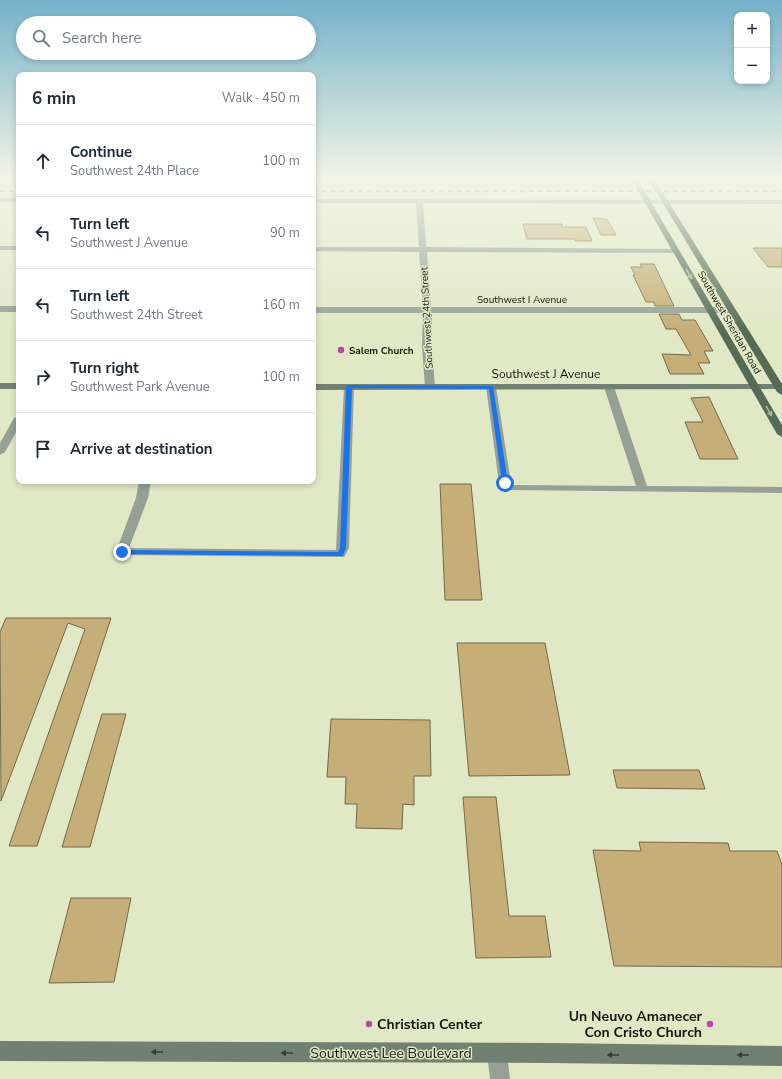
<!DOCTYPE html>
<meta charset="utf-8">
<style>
:root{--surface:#fff;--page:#f2f2f3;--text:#1f2937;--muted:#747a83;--line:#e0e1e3}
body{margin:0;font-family:"Nunito Sans",sans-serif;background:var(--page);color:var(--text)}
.controls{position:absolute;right:12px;top:12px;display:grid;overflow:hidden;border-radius:8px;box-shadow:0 2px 6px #0003}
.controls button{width:36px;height:36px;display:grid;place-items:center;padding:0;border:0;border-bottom:1px solid var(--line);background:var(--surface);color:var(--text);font:20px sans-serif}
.stop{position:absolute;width:12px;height:12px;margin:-9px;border:3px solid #1a73e8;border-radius:50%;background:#fff}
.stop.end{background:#1a73e8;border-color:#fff;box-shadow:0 1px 4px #0008}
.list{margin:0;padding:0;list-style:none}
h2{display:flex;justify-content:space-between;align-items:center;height:52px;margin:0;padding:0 16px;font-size:17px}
h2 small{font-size:13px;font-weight:400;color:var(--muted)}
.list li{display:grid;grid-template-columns:26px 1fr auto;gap:12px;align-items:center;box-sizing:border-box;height:72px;padding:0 16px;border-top:1px solid var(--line)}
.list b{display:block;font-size:15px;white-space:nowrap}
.list p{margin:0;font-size:13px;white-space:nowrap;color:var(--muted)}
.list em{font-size:13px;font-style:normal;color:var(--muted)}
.icon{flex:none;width:22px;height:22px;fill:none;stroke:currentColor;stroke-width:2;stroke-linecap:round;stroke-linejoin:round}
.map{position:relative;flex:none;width:782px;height:1079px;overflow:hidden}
.search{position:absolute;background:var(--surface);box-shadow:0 2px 6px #0003;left:16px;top:16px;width:300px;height:44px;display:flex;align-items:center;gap:10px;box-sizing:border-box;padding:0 14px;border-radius:22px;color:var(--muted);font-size:15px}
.panel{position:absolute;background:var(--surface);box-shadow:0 2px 6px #0003;left:16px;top:72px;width:300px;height:412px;border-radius:8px}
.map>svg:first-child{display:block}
</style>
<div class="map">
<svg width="782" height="1079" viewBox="0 0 782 1079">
<rect width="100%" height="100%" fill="#e1e8c5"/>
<!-- building -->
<g fill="#c5ae77" stroke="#75694b">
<path d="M 593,218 L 607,219 L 616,235 L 601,235 Z"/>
<path d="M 523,224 L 562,224 L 562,227 L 586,227 L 592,241 L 575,241 L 574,239 L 527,239 Z"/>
<path d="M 753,248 L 782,248 L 782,267 L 768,267 Z"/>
<path d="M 640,264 L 654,264 L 674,306 L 655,306 L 654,302 L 646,302 L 633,275 L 635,275 L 631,267 L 642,267 Z"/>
<path d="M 659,314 L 679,314 L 682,320 L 695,320 L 713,351 L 704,351 L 710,363 L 698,363 L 704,374 L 670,374 L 662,354 L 691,355 L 676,329 L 666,329 Z"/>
<path d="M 709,397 L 738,459 L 700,459 L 685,422 L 703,422 L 691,398 Z"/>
<path d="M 440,484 L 471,484 L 482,600 L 445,600 Z"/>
<path d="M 6,618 L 111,618 L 37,846 L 9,846 L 85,629 L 68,623 L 1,801 L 0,632 Z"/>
<path d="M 457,643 L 545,643 L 570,775 L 469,776 Z"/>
<path d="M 102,714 L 126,714 L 90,847 L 62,847 Z"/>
<path d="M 331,719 L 430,720 L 431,776 L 414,776 L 414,805 L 403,804 L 402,829 L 356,828 L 357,804 L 345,804 L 346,777 L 327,777 Z"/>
<path d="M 613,770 L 699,770 L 705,789 L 617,788 Z"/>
<path d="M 463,797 L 496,797 L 509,916 L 545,916 L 551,957 L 476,958 Z"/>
<path d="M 639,842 L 728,843 L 730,851 L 777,851 L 782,865 L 782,967 L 614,966 L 593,850 L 641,851 Z"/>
<path d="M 71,898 L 131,898 L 114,982 L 49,983 Z"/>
</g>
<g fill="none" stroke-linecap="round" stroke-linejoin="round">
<!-- street -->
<g fill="#96a196" fill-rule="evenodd">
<rect x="0" y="198" width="19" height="4"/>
<path d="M 313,199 L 782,200 L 782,204 L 423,203 L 426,247 L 675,249 L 679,251 L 675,253 L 427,252 L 431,307 L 731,307 L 735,310 L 731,313 L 432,313 L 432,347 L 435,387 L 430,390 L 425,387 L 422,347 L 423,313 L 313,313 L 313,307 L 423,307 L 419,252 L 313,251 L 313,247 L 419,247 L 416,203 L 313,203 Z"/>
<rect x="0" y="246" width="19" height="4"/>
<rect x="0" y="306" width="19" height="6"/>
<path d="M 349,384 L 354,387 L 349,548 L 344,557 L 118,555 L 116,552 L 136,498 L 139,481 L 151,481 L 148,498 L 129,548 L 336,550 L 344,387 Z"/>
<path d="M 491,384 L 496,387 L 511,483 L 512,485 L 636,486 L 604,387 L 609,384 L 614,387 L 647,486 L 782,487 L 782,493 L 505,490 L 499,483 L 486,387 Z"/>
<path d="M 19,415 L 19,427 L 5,452 L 0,455 L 0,443 L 14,418 Z"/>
<path d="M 497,1043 L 504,1046 L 507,1053 L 510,1079 L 490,1079 L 487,1053 L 490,1046 Z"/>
</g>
<!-- secondary -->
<g fill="#718171" fill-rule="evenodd">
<rect x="0" y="383" width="19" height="6"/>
<path d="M 313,384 L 779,384 L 782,385 L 782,389 L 313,390 Z"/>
<path d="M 0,1041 L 550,1043 L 782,1046 L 782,1066 L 550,1063 L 0,1061 Z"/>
</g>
<!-- primary -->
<g fill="#566b56" fill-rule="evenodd">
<path d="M 632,180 L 638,180 L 782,425 L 782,437 L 777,434 Z"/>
<path d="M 649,180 L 655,180 L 782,384 L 782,395 L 777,392 Z"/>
</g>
<!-- rail -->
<g stroke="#595d49" stroke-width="2" stroke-dasharray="4.5 4.5" stroke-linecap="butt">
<path d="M 0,191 L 19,191"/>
<path d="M 313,191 L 782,191"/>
</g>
</g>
<!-- one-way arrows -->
<defs><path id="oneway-solid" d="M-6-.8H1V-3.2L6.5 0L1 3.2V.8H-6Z"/></defs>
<g fill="#a9b699">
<use href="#oneway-solid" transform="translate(689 274) rotate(60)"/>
<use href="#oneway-solid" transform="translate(769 411) rotate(60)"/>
</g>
<g fill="#363d2f">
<use href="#oneway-solid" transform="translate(157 1052) rotate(-180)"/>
<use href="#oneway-solid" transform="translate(287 1053) rotate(-180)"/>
<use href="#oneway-solid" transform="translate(613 1055) rotate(-180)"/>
<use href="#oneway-solid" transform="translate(743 1055) rotate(-180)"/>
</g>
<!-- sky -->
<linearGradient id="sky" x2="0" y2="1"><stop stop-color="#75b2c9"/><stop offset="0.54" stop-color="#f2f5e5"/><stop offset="1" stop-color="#f2f5e5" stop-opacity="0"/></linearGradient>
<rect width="782" height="331" fill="url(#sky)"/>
<!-- route -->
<path fill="#1a73e8" d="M 349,385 L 493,386 L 508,483 L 505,485 L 502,483 L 489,389 L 352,388 L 346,548 L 343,556 L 120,554 L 119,552 L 122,550 L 338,552 L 340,548 L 346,387 Z"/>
<!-- markers -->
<g fill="#b748a5" stroke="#e1e8c5" stroke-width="1.5">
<circle cx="341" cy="350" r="4"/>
<circle cx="369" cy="1024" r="4"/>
<circle cx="710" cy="1024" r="4"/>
</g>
<g text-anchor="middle" stroke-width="3" stroke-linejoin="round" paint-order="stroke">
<!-- far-street labels -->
<g font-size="10" fill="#16180b" stroke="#e1e8c5">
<text x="522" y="303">Southwest I Avenue</text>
<text transform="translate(426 318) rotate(-93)" y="4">Southwest 24th Street</text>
<text transform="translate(730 322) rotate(60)" y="4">Southwest Sheridan Road</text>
</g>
<!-- far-poi labels -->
<g font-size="10" font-weight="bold" fill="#16180b" stroke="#e1e8c5" text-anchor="start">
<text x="349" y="354">Salem Church</text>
</g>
<!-- street labels -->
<g font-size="12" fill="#16180b" stroke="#e1e8c5">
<text x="546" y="378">Southwest J Avenue</text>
</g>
<!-- near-poi labels -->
<g font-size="14" font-weight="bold" fill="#16180b" stroke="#e1e8c5" text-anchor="end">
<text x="702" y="1021">Un Neuvo Amanecer<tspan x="702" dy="16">Con Cristo Church</tspan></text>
<text x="377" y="1029" text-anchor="start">Christian Center</text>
</g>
<!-- near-street labels -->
<g font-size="14" fill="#16180b" stroke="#e1e8c5">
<text x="391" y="1058">Southwest Lee Boulevard</text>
</g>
</g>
</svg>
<div class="controls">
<button>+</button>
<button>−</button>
</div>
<div class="stop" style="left:505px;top:483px"></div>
<div class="stop end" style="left:122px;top:552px"></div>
<div class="search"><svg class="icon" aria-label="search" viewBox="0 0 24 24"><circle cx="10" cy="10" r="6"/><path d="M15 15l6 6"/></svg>Search here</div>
<section class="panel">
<h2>6 min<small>Walk · 450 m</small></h2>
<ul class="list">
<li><svg class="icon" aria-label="ahead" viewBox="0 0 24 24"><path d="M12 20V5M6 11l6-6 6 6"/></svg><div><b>Continue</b><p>Southwest 24th Place</p></div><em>100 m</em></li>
<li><svg class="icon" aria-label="left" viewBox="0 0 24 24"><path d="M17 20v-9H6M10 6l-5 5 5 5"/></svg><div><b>Turn left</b><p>Southwest J Avenue</p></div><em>90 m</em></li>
<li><svg class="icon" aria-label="left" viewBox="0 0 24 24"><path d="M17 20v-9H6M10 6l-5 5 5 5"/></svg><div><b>Turn left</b><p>Southwest 24th Street</p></div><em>160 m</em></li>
<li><svg class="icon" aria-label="right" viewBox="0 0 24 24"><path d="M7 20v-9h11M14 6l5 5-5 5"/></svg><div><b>Turn right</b><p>Southwest Park Avenue</p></div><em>100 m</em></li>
<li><svg class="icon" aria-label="arrive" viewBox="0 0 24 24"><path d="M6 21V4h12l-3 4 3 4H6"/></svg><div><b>Arrive at destination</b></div></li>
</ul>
</section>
</div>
